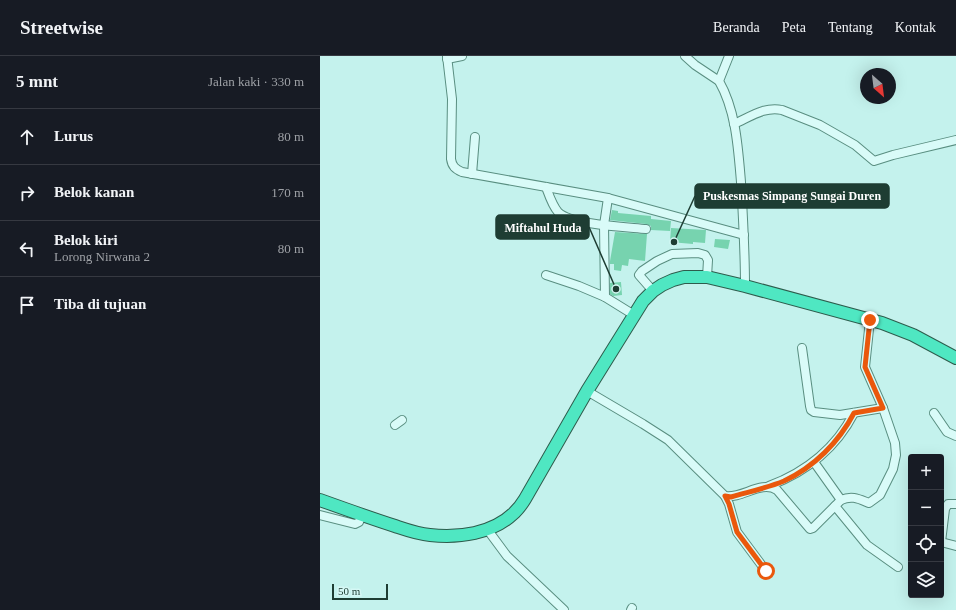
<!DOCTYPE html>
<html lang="id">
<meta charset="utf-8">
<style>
:root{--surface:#171b24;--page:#20242c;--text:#f1f3f6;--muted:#9ea1a6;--line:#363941}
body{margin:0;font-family:Georgia,serif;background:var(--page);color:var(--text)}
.controls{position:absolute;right:12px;bottom:12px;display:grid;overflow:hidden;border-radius:4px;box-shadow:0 4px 16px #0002}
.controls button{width:36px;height:36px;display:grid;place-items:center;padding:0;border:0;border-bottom:1px solid var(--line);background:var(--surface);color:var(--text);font:20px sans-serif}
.compass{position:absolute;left:540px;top:12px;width:36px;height:36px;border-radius:50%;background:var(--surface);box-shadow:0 4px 16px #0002;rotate:152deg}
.scale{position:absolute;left:12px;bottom:10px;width:56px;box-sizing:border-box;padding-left:4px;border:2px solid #1e3d33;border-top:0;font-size:11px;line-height:14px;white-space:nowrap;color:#1e3d33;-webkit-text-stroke:3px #d5f8f5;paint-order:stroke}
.stop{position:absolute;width:12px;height:12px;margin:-9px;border:3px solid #ea580c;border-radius:50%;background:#fff}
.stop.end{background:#ea580c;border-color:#fff;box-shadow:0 1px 4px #0008}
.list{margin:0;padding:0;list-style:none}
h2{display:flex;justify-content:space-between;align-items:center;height:52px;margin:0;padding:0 16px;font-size:17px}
h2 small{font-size:13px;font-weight:400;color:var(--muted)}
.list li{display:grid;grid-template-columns:26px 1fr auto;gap:12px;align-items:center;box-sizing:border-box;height:56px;padding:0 16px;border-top:1px solid var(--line)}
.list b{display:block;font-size:15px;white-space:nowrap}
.list p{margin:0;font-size:13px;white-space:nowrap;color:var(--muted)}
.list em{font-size:13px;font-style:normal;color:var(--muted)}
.icon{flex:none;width:22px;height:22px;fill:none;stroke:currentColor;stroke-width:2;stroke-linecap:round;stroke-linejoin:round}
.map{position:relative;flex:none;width:636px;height:554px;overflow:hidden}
header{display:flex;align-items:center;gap:24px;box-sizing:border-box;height:56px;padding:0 20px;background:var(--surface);border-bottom:1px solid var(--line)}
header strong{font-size:19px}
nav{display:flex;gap:22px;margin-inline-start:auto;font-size:14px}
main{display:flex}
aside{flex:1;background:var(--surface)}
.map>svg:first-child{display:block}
</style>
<header>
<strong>Streetwise</strong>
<nav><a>Beranda</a><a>Peta</a><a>Tentang</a><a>Kontak</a></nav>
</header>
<main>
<aside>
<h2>5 mnt<small>Jalan kaki · 330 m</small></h2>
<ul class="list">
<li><svg class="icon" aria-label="ahead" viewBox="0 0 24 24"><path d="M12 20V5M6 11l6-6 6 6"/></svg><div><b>Lurus</b></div><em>80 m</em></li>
<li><svg class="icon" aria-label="right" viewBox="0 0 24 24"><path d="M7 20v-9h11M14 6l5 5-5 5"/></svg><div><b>Belok kanan</b></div><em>170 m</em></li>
<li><svg class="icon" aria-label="left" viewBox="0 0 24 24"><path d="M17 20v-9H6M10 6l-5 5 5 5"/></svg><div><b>Belok kiri</b><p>Lorong Nirwana 2</p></div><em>80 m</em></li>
<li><svg class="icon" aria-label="arrive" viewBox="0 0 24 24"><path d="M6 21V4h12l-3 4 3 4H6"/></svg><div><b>Tiba di tujuan</b></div></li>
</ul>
</aside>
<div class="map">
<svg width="636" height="554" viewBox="0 0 636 554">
<rect width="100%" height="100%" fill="#c4f2ed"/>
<!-- building -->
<g fill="#77d3af">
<path d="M 292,154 L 298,155 L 298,157 L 331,160 L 331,163 L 351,165 L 350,175 L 331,174 L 331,170 L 326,168 L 290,164 Z"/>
<path d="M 351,172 L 386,174 L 385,187 L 373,186 L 373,188 L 350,186 Z"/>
<path d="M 295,176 L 327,178 L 325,205 L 309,203 L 308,210 L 302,209 L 301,215 L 294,214 L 294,208 L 290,208 L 290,205 Z"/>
<path d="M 395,183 L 410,184 L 408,193 L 394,191 Z"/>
<path d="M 301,226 L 302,239 L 293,240 L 290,238 L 290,227 Z"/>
</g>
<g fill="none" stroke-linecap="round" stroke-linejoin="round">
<!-- minor casing -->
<g stroke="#598e80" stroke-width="10">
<g id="minor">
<path d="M 127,0 L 132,43 L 131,103 C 132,110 135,113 142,116 L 288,142 L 424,179"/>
<path d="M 365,0 L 375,9 L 399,25"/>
<path d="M 409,0 L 399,25 C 416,55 418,91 421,126 C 423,160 425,195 425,230"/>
<path d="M 127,3 L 142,0"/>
<path d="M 414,68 C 430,61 445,50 462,54 L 500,69 L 535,89 L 554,105 L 573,99 L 636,84"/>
<path d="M 152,118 L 155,81"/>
<path d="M 226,131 C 229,139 232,149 238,156 C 251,169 307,171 326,173"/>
<path d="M 226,219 L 259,230 L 285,241 L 314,259"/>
<path d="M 333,235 L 319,219 L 322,215 L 337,205 L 352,198 L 378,197 L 385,199 L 388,204 L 387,221"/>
<path d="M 285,241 L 284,169 L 288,142"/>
<path d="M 482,292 L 490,350 L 491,354 L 494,356 L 520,359 L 563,352"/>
<path d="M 267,335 L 323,368 L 348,384 L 405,440 C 422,443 441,424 457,434 L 490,473 L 493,472 L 521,444 C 532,439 539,443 549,447 L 560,439 L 573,413 L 576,399 L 575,387 L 563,352 L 545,311 L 550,264"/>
<path d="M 614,357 L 627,376 L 636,380"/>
<path d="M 75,369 L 82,364"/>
<path d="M 494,406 L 521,444"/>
<path d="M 449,430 C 486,416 516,392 534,357"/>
<path d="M 405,440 L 409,448 L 417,476 L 446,515"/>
<path d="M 515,450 L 547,489 L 578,511"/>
<path d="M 0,459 L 35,468 L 39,466 L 42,459"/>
<path d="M 167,473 L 187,500 L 244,554"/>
<path d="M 621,486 L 625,453 L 628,448 L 636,448"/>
<path d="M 621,486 L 636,490"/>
<path d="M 311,554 L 312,552"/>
</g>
</g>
<!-- highway casing -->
<g stroke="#2d5c4c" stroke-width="14">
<path id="highway" d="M 0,444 C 25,453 50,462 75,470 C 87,474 98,478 110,479 C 139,482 172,478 194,457 C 198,453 202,448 205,443 L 267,335 L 323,245 L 333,235 L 342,229 L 353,224 L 364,221 L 387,221 L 425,230 L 562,267 L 593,279 L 636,302"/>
</g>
<!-- minor -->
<use href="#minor" stroke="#d9fbf8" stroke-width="8"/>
<!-- highway -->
<use href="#highway" stroke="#4fe7c2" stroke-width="12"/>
</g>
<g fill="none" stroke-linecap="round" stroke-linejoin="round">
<!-- route -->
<path stroke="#ea580c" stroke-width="5" d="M 446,515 L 417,476 L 409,448 L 405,440 L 411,441 C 428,436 447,432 464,425 C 494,411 519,386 534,357 L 563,352 L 545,311 L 550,264"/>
</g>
<!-- callouts -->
<path fill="none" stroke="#1e3d33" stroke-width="1.5" d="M354 186L375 140M296 233L269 171"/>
<g fill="#1e3d33" stroke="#d5f8f5" stroke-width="1.5">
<circle cx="354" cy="186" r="4"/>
<circle cx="296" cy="233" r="4"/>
</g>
<g fill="#1e3d33" stroke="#1e3d33" stroke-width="1.5">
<rect x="375" y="128" width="194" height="24" rx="4"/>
<rect x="176" y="159" width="93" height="24" rx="4"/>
</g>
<g font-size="12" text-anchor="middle" font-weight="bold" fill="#fff">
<text x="472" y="144">Puskesmas Simpang Sungai Duren</text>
<text x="223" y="176">Miftahul Huda</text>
</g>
</svg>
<div class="controls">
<button>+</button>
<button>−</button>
<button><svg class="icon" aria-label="locate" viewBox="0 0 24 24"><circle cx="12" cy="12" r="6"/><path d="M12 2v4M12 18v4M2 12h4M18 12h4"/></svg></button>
<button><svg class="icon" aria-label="layers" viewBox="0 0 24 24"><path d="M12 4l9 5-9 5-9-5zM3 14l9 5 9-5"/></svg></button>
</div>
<svg class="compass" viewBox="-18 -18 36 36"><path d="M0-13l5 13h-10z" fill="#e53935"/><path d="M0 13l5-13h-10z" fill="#9ea1a6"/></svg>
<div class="scale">50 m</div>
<div class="stop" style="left:446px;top:515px"></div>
<div class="stop end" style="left:550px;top:264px"></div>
</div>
</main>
